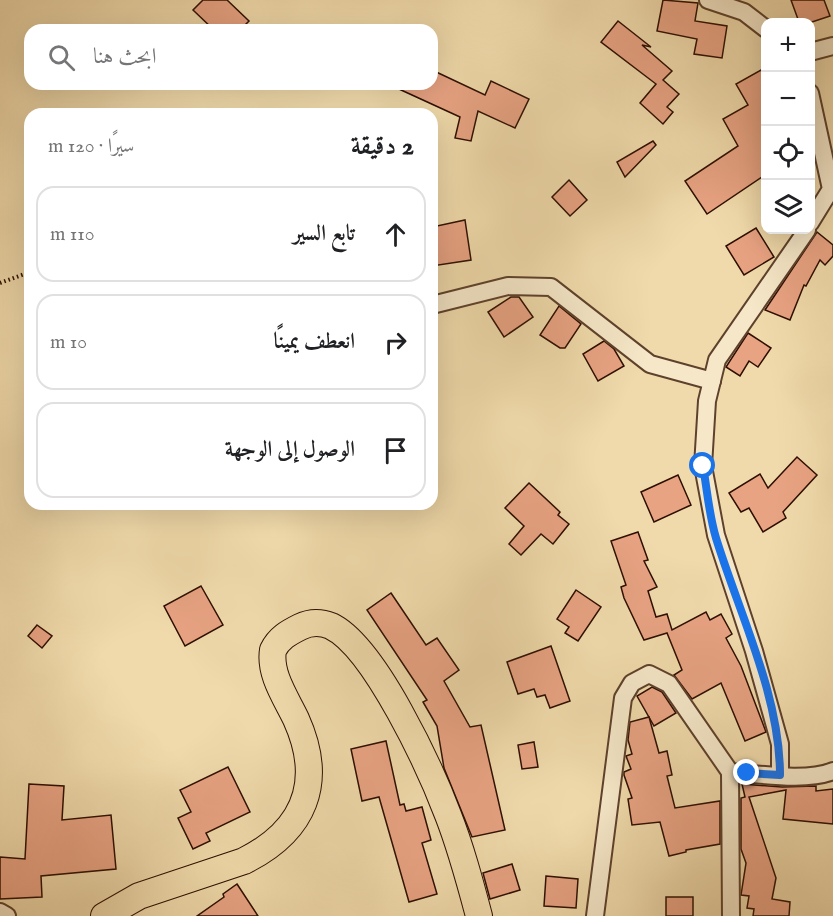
<!DOCTYPE html>
<html lang="ar">
<meta charset="utf-8">
<style>
:root{--surface:#fff;--page:#f6f6f6;--text:#202124;--muted:#757577;--line:#e0e0e0}
body{margin:0;font-family:"IM FELL English",Amiri,serif;background:var(--page);color:var(--text);direction:rtl}
.controls{position:absolute;right:18px;top:18px;display:grid;overflow:hidden;border-radius:12px;box-shadow:0 6px 24px #0002}
.controls button{width:54px;height:54px;display:grid;place-items:center;padding:0;border:0;border-bottom:2px solid var(--line);background:var(--surface);color:var(--text);font:30px sans-serif}
.stop{position:absolute;width:18px;height:18px;margin:-14px;border:4px solid #1a73e8;border-radius:50%;background:#fff}
.stop.end{background:#1a73e8;border-color:#fff;box-shadow:0 2px 6px #0008}
.list{margin:0;padding:0;list-style:none}
h2{display:flex;justify-content:space-between;align-items:center;height:78px;margin:0;padding:0 24px;font-size:26px}
h2 small{font-size:20px;font-weight:400;color:var(--muted)}
.list li{display:grid;grid-template-columns:39px 1fr auto;gap:18px;align-items:center;box-sizing:border-box;height:96px;margin:0 12px 12px;padding:0 12px;border:2px solid var(--line);border-radius:18px}
.list b{display:block;font-size:22px;white-space:nowrap}
.list em{font-size:20px;font-style:normal;color:var(--muted)}
.icon{flex:none;width:33px;height:33px;fill:none;stroke:currentColor;stroke-width:2;stroke-linecap:round;stroke-linejoin:round}
.map{position:relative;flex:none;width:833px;height:916px;overflow:hidden;direction:ltr}
.search{position:absolute;background:var(--surface);box-shadow:0 6px 24px #0002;left:24px;top:24px;width:414px;height:66px;display:flex;align-items:center;gap:15px;box-sizing:border-box;padding:0 21px;border-radius:18px;color:var(--muted);font-size:22px}
.panel{position:absolute;background:var(--surface);box-shadow:0 6px 24px #0002;left:24px;top:108px;width:414px;height:402px;border-radius:18px;direction:rtl}
.map>svg:first-child{display:block}
</style>
<div class="map">
<svg width="833" height="916" viewBox="0 0 833 916">
<rect width="100%" height="100%" fill="#f0daab"/>
<filter id="stains"><feTurbulence type="fractalNoise" baseFrequency=".00333" numOctaves="4"/><feColorMatrix values="0 0 0 0 .2 0 0 0 0 .09 0 0 0 0 .02 0 0 0 .5 -.17"/></filter>
<radialGradient id="worn" r=".72"><stop offset=".6" stop-color="#630" stop-opacity="0"/><stop offset="1" stop-color="#630" stop-opacity=".3"/></radialGradient>
<!-- building -->
<g fill="#e8a383" stroke="#2d0e01" stroke-width="1.5">
<path d="M 203,0 L 227,0 L 249,21 L 240,30 L 214,30 L 193,10 Z"/>
<path d="M 663,0 L 698,3 L 695,21 L 727,26 L 722,58 L 694,54 L 697,39 L 657,31 Z"/>
<path d="M 791,0 L 824,0 L 830,16 L 812,22 L 799,22 Z"/>
<path d="M 618,21 L 651,47 L 642,45 L 672,71 L 663,80 L 679,94 L 667,107 L 673,112 L 663,124 L 640,103 L 656,84 L 601,42 Z"/>
<path d="M 432,70 L 485,95 L 491,81 L 529,99 L 515,128 L 478,111 L 471,141 L 455,138 L 460,117 L 388,84 L 432,84 Z"/>
<path d="M 761,70 L 765,78 L 765,175 L 707,214 L 685,181 L 738,146 L 723,119 L 748,105 L 736,84 Z"/>
<path d="M 653,141 L 656,145 L 625,177 L 617,162 Z"/>
<path d="M 569,180 L 587,200 L 570,216 L 552,197 Z"/>
<path d="M 465,220 L 471,260 L 432,266 L 432,227 Z"/>
<path d="M 756,228 L 774,257 L 744,275 L 726,246 Z"/>
<path d="M 817,232 L 833,245 L 833,256 L 825,265 L 820,260 L 806,286 L 804,285 L 790,320 L 765,310 Z"/>
<path d="M 511,297 L 519,297 L 533,317 L 504,337 L 488,312 Z"/>
<path d="M 559,306 L 581,324 L 565,348 L 560,348 L 540,335 Z"/>
<path d="M 748,333 L 771,348 L 758,367 L 749,361 L 740,376 L 726,367 Z"/>
<path d="M 604,341 L 614,349 L 624,366 L 598,381 L 583,354 Z"/>
<path d="M 797,457 L 817,475 L 783,512 L 786,518 L 763,532 L 749,508 L 741,512 L 729,493 L 760,474 L 768,488 Z"/>
<path d="M 678,475 L 691,505 L 654,522 L 641,492 Z"/>
<path d="M 529,483 L 560,512 L 558,515 L 569,524 L 553,544 L 541,534 L 521,555 L 509,544 L 524,526 L 505,508 Z"/>
<path d="M 638,532 L 648,560 L 644,561 L 657,587 L 648,591 L 656,617 L 667,614 L 672,630 L 706,612 L 710,620 L 721,614 L 732,634 L 726,638 L 741,666 L 766,732 L 745,741 L 721,683 L 692,699 L 674,675 L 682,670 L 667,633 L 644,640 L 624,598 L 621,587 L 626,585 L 611,541 Z"/>
<path d="M 201,586 L 223,625 L 185,646 L 164,606 Z"/>
<path d="M 576,590 L 601,607 L 578,641 L 565,633 L 569,627 L 557,619 Z"/>
<path d="M 391,593 L 426,645 L 437,638 L 459,670 L 444,681 L 470,727 L 481,725 L 505,830 L 472,837 L 444,768 L 437,726 L 423,702 L 427,700 L 367,610 Z"/>
<path d="M 37,625 L 52,636 L 42,648 L 28,636 Z"/>
<path d="M 551,646 L 570,701 L 550,708 L 545,695 L 537,697 L 534,689 L 518,694 L 507,662 Z"/>
<path d="M 652,687 L 662,692 L 676,713 L 654,726 L 637,696 Z"/>
<path d="M 649,717 L 659,753 L 667,751 L 672,775 L 667,776 L 675,808 L 720,801 L 720,844 L 686,850 L 686,852 L 669,856 L 660,822 L 632,825 L 628,799 L 632,798 L 624,775 L 624,772 L 631,769 L 626,756 L 632,754 L 628,740 L 630,722 Z"/>
<path d="M 386,741 L 400,805 L 404,804 L 406,811 L 422,807 L 431,840 L 422,843 L 437,894 L 409,902 L 379,797 L 362,801 L 351,749 Z"/>
<path d="M 534,742 L 538,767 L 522,769 L 518,745 Z"/>
<path d="M 228,767 L 250,812 L 206,833 L 210,841 L 193,849 L 178,818 L 191,812 L 180,790 Z"/>
<path d="M 29,784 L 64,786 L 62,820 L 111,815 L 116,869 L 41,876 L 42,897 L 0,899 L 0,857 L 25,859 Z"/>
<path d="M 742,784 L 782,787 L 816,786 L 816,791 L 833,789 L 833,824 L 783,819 L 786,790 L 749,797 L 776,878 L 772,899 L 790,902 L 789,916 L 753,916 L 754,909 L 747,908 L 749,896 L 741,895 L 746,863 L 741,849 L 741,798 L 745,797 Z"/>
<path d="M 512,864 L 520,890 L 490,899 L 483,873 Z"/>
<path d="M 546,876 L 578,879 L 576,908 L 544,906 Z"/>
<path d="M 237,884 L 258,916 L 197,916 L 224,897 L 223,894 Z"/>
<rect x="666" y="897" width="27" height="19"/>
</g>
<g fill="none" stroke-linecap="round" stroke-linejoin="round">
<!-- minor casing -->
<g stroke="#5e412c" stroke-width="20">
<g id="minor">
<path d="M 708,0 L 744,12 L 766,29"/>
<path d="M 810,52 L 833,46"/>
<path d="M 810,93 L 831,189 L 810,223"/>
<path d="M 432,305 L 508,286 L 551,287 L 650,364 L 712,381"/>
<path d="M 730,772 L 731,916"/>
<path d="M 780,775 L 780,744 L 754,651 L 716,535 L 703,466 L 707,401 L 717,360 L 807,230"/>
<path d="M 0,912 L 7,916"/>
<path d="M 595,916 L 623,698 L 632,683 L 649,674 L 669,684 L 730,772 C 759,774 807,782 833,771"/>
</g>
</g>
<!-- primary casing -->
<g stroke="#2d0e01" stroke-width="28">
<path id="primary" d="M 104,916 L 139,896 L 244,861 C 304,831 325,783 296,719 C 286,698 269,674 273,650 C 279,638 288,633 300,627 C 310,622 321,622 331,626 C 375,647 431,770 448,815 C 461,848 470,882 479,916"/>
</g>
<!-- path -->
<path stroke="#2d0e01" stroke-width="4" stroke-dasharray="1.5 3" stroke-linecap="butt" d="M 0,283 L 30,272"/>
<!-- minor -->
<use href="#minor" stroke="#f5e7c8" stroke-width="16"/>
<!-- primary -->
<use href="#primary" stroke="#f0daab" stroke-width="26"/>
</g>
<g fill="none" stroke-linecap="round" stroke-linejoin="round">
<!-- route -->
<path stroke="#1a73e8" stroke-width="8" d="M 703,466 C 707,489 709,515 716,538 C 739,613 780,695 780,775 L 747,773"/>
</g>
<rect width="100%" height="100%" filter="url(#stains)"/>
<rect width="100%" height="100%" fill="url(#worn)"/>
</svg>
<div class="controls">
<button>+</button>
<button>−</button>
<button><svg class="icon" aria-label="locate" viewBox="0 0 24 24"><circle cx="12" cy="12" r="6"/><path d="M12 2v4M12 18v4M2 12h4M18 12h4"/></svg></button>
<button><svg class="icon" aria-label="layers" viewBox="0 0 24 24"><path d="M12 4l9 5-9 5-9-5zM3 14l9 5 9-5"/></svg></button>
</div>
<div class="stop" style="left:703px;top:466px"></div>
<div class="stop end" style="left:747px;top:773px"></div>
<div class="search"><svg class="icon" aria-label="search" viewBox="0 0 24 24"><circle cx="10" cy="10" r="6"/><path d="M15 15l6 6"/></svg>ابحث هنا</div>
<section class="panel">
<h2>2 دقيقة<small>سيرًا · 120 m</small></h2>
<ul class="list">
<li><svg class="icon" aria-label="ahead" viewBox="0 0 24 24"><path d="M12 20V5M6 11l6-6 6 6"/></svg><div><b>تابع السير</b></div><em>110 m</em></li>
<li><svg class="icon" aria-label="right" viewBox="0 0 24 24"><path d="M7 20v-9h11M14 6l5 5-5 5"/></svg><div><b>انعطف يمينًا</b></div><em>10 m</em></li>
<li><svg class="icon" aria-label="arrive" viewBox="0 0 24 24"><path d="M6 21V4h12l-3 4 3 4H6"/></svg><div><b>الوصول إلى الوجهة</b></div></li>
</ul>
</section>
</div>
